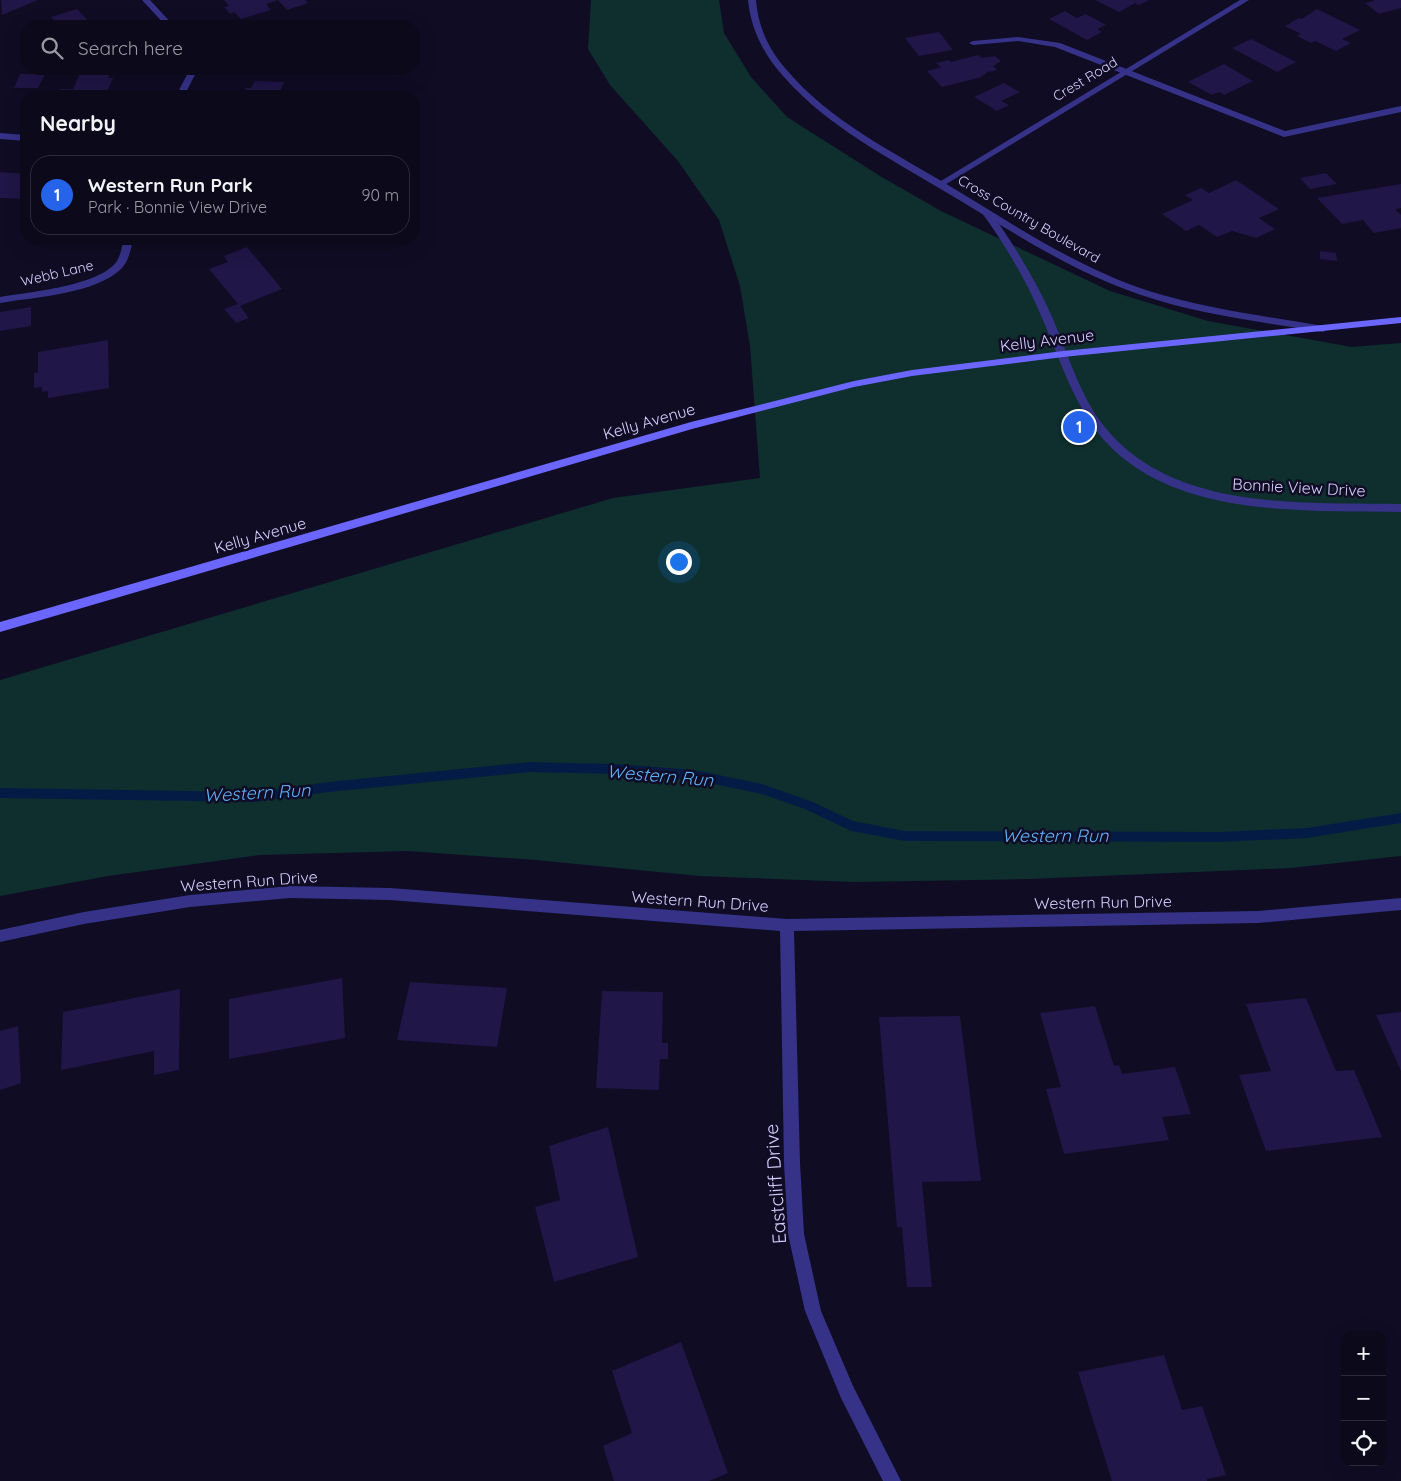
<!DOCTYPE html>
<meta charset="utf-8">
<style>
:root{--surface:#0c091b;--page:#151224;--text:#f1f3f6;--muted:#9a9aa3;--line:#2c2a3a;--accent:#2563eb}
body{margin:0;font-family:Quicksand,sans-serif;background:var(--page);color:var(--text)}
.controls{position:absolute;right:15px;bottom:15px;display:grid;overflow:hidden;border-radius:10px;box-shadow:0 5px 20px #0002}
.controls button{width:45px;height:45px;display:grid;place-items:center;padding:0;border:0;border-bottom:1px solid var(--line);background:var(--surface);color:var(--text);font:25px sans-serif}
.you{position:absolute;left:678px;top:561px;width:18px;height:18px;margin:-12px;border:4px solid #fff;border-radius:50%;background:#1a73e8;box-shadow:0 0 0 8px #1a73e833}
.badge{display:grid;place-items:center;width:32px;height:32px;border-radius:50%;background:var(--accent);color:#fff;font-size:16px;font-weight:700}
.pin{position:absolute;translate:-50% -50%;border:2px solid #fff;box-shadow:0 1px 5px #0006}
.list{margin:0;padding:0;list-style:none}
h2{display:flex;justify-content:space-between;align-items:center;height:65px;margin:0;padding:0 20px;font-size:21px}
h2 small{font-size:16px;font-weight:400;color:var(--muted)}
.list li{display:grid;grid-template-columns:32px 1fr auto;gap:15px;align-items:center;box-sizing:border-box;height:80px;margin:0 10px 10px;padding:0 10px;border:1px solid var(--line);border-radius:20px}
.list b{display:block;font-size:19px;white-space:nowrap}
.list p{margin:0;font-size:16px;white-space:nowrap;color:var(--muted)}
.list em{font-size:16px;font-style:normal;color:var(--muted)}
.icon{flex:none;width:28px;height:28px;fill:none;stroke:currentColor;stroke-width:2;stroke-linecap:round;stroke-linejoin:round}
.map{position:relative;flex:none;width:1401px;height:1481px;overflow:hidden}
.search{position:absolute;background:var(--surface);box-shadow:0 5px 20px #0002;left:20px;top:20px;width:400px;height:55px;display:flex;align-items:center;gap:12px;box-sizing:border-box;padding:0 18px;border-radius:20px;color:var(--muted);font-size:19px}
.panel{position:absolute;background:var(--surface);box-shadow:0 5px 20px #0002;left:20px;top:90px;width:400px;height:155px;border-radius:20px}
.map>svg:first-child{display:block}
</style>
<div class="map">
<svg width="1401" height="1481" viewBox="0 0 1401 1481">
<rect width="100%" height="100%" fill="#100c24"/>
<!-- green -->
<path fill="#0e2f2e" d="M 591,0 L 719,0 L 724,33 L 751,77 L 787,117 L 880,176 L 941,211 L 1110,291 L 1208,321 L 1352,347 L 1401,343 L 1401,856 L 1291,868 L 1029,879 L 856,882 L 699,876 L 536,860 L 407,851 L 260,855 L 108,876 L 0,896 L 0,680 L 613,498 L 760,478 L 750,346 L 740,286 L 719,220 L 678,161 L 610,85 L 588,49 Z"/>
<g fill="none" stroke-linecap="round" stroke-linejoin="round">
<!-- stream -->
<path fill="#041c45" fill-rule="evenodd" d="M 530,762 L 616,764 L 694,770 L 762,784 L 813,802 L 853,821 L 905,831 L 1219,832 L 1307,828 L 1401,813 L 1401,823 L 1307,838 L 1219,842 L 905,841 L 851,831 L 805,809 L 762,794 L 694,780 L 616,774 L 530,772 L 329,792 L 254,802 L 0,798 L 0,788 L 254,792 L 329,782 Z"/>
</g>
<!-- building -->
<g fill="#201647">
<path d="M 1,0 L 38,0 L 2,15 Z"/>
<path d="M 224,0 L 305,0 L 308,3 L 287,10 L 278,0 L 266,4 L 271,10 L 241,19 L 234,12 L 230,14 L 224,7 L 229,6 Z"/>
<path d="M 1095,0 L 1149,0 L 1139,5 L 1135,3 L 1119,12 Z"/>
<path d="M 1373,0 L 1401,0 L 1401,8 L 1379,14 L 1365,3 L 1374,1 Z"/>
<path d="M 77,9 L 93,26 L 36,26 L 54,20 L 51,17 Z"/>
<path d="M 1317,9 L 1360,30 L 1342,39 L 1351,43 L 1336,51 L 1315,41 L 1311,43 L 1297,36 L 1301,34 L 1285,26 L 1299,18 L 1302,19 Z"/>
<path d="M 1065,11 L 1077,18 L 1086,14 L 1106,25 L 1097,29 L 1102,32 L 1087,40 L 1049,19 Z"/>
<path d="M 311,21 L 313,26 L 271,26 L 290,22 L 291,24 Z"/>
<path d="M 939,32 L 953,50 L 919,56 L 905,38 Z"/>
<path d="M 1251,39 L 1296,62 L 1277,72 L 1232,48 Z"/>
<path d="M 978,55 L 982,58 L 995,56 L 1001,61 L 993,66 L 997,70 L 985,73 L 986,74 L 981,76 L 982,77 L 942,87 L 927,71 L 941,67 L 936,63 L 949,60 L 951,62 Z"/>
<path d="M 1224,64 L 1253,81 L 1224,95 L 1219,92 L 1212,95 L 1188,82 Z"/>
<path d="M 82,69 L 112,69 L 108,78 L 113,78 L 105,96 L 57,96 L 60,89 L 73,89 Z"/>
<path d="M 20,74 L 45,74 L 38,88 L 14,88 Z"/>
<path d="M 255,81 L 284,82 L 278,96 L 246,96 L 247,94 L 243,94 L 246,88 L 251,88 Z"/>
<path d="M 1004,83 L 1020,92 L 1001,101 L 1009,105 L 997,111 L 974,97 Z"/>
<path d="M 0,172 L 26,174 L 26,199 L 0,198 Z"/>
<path d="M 1326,173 L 1337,184 L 1310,189 L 1300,178 Z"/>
<path d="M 1236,180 L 1279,209 L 1259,218 L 1275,229 L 1256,238 L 1232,231 L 1217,237 L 1199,225 L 1186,231 L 1162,214 L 1193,200 L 1185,195 L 1201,188 L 1209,193 Z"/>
<path d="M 1401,184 L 1401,208 L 1395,209 L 1401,215 L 1401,228 L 1374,233 L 1363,220 L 1342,224 L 1317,198 Z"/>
<path d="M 247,247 L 282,289 L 240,306 L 249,318 L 236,323 L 224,309 L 238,304 L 209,269 L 228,262 L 224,256 Z"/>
<path d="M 1320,251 L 1336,253 L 1337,261 L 1320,259 Z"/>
<path d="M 31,307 L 31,326 L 0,331 L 0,312 Z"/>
<path d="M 108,340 L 109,388 L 48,398 L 48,391 L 42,392 L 42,387 L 34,388 L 34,373 L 38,372 L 38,352 Z"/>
<path d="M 342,978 L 345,1038 L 229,1059 L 229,999 Z"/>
<path d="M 410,982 L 507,988 L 497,1047 L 397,1040 Z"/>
<path d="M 180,989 L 179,1070 L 154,1075 L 154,1051 L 61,1070 L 63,1012 Z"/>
<path d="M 602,991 L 663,992 L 662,1043 L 668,1043 L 668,1059 L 660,1059 L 659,1090 L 596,1088 Z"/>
<path d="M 1306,998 L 1336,1071 L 1354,1070 L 1382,1137 L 1266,1151 L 1239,1075 L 1271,1071 L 1246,1004 Z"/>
<path d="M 1095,1006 L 1114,1066 L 1119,1065 L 1122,1074 L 1175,1067 L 1191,1114 L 1162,1117 L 1169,1140 L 1064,1154 L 1046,1089 L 1061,1087 L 1040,1013 Z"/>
<path d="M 1401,1012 L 1401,1071 L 1376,1015 Z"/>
<path d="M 960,1016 L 981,1181 L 922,1182 L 932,1287 L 907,1287 L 902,1227 L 897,1227 L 879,1017 Z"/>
<path d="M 18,1026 L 21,1083 L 0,1090 L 0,1031 Z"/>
<path d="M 608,1127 L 638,1257 L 554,1282 L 535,1207 L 560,1200 L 549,1146 Z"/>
<path d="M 681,1342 L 728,1473 L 709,1481 L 614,1481 L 603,1446 L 632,1433 L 612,1371 Z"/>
<path d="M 1164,1355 L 1182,1410 L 1202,1406 L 1226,1475 L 1207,1479 L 1207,1481 L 1112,1481 L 1078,1372 Z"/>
</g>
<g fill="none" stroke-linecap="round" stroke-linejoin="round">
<!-- service -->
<g fill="#353288" fill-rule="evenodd">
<path d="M 1018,37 L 1060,43 L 1285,131 L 1401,106 L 1401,112 L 1284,137 L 1055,47 L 1018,41 L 973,45 L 969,43 L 973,41 Z"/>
<path d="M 124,239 L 133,239 C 131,249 129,260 122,268 C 97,294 34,297 0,303 L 0,297 C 29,292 100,286 117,261 C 121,254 122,246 124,239 Z"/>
</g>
<!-- minor -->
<g fill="#353288" fill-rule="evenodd">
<path d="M 142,0 L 150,0 L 174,26 L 166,26 Z"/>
<path d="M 1240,0 L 1249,0 L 943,186 L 936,184 Z"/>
<path d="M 190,69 L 198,69 L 184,96 L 176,96 Z"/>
<path d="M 0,133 L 26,135 L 26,141 L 0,139 Z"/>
<path d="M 987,210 L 990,211 C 1014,245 1036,280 1053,319 C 1066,349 1076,383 1094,412 C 1159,513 1296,502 1401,504 L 1401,512 C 1294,510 1148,520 1085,414 C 1067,384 1056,350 1042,318 C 1026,280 1006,246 982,213 Z"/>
<path d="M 290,886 L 390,888 L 787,919 L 1258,911 L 1401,898 L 1401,910 L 1258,923 L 794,931 L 800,1163 L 804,1234 L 821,1311 L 853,1386 L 901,1481 L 883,1481 L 841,1398 L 805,1311 L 788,1234 L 784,1163 L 780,931 L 390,900 L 290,898 L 190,907 L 84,924 L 0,942 L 0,930 L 84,912 L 190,895 Z"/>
</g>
<!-- tertiary -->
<path fill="#353288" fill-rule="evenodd" d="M 748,0 L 756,0 C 758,26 768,48 785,68 C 830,122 894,152 953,188 C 1016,226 1078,268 1149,291 C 1206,309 1265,316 1323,326 L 1328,329 L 1323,332 C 1262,322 1200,315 1141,295 C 1070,271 1008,229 944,191 C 888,157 828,127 784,77 C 764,55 751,30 748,0 Z"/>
<!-- secondary -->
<path fill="#6a66ff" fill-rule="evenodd" d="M 1401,317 L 1401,323 L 1063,357 L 912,376 L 854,387 L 692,429 L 0,632 L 0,622 L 691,422 L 854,381 L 912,370 L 1063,351 Z"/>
</g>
<g text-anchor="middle" stroke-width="5" stroke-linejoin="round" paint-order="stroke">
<!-- far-street labels -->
<g font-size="14" fill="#d5cfff" stroke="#100c24">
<text transform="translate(1085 79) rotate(-31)" y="5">Crest Road</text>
<text transform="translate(1029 219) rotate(30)" y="5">Cross Country Boulevard</text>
<text transform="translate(57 273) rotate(-13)" y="5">Webb Lane</text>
</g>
<!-- street labels -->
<g font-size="16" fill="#d5cfff" stroke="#100c24">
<text transform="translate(1047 340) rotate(-7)" y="6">Kelly Avenue</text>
<text transform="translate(649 421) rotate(-16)" y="6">Kelly Avenue</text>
<text transform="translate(1299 487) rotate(3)" y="6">Bonnie View Drive</text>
<text transform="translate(260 535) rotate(-16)" y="6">Kelly Avenue</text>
<text transform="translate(249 881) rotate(-4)" y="6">Western Run Drive</text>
<text transform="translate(700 901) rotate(4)" y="6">Western Run Drive</text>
<text transform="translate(1103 902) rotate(-1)" y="6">Western Run Drive</text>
</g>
<!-- water labels -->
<g font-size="18" font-style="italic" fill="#5db4ff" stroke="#100c24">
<text transform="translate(660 776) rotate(5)" y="6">Western Run</text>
<text transform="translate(257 793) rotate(-3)" y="6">Western Run</text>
<text x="1055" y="842">Western Run</text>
</g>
<!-- near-street labels -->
<g font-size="19" fill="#d5cfff" stroke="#100c24">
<text transform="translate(775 1184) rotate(-94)" y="7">Eastcliff Drive</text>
</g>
</g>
</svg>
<div class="controls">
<button>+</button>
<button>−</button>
<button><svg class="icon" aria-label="locate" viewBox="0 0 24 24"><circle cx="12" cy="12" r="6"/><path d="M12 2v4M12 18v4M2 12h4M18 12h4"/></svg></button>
</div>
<div class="you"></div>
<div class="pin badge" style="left:1079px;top:427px">1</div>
<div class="search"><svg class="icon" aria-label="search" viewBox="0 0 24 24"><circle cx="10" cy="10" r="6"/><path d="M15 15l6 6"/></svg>Search here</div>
<section class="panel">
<h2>Nearby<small></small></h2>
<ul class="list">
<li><span class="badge">1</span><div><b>Western Run Park</b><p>Park · Bonnie View Drive</p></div><em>90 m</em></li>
</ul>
</section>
</div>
